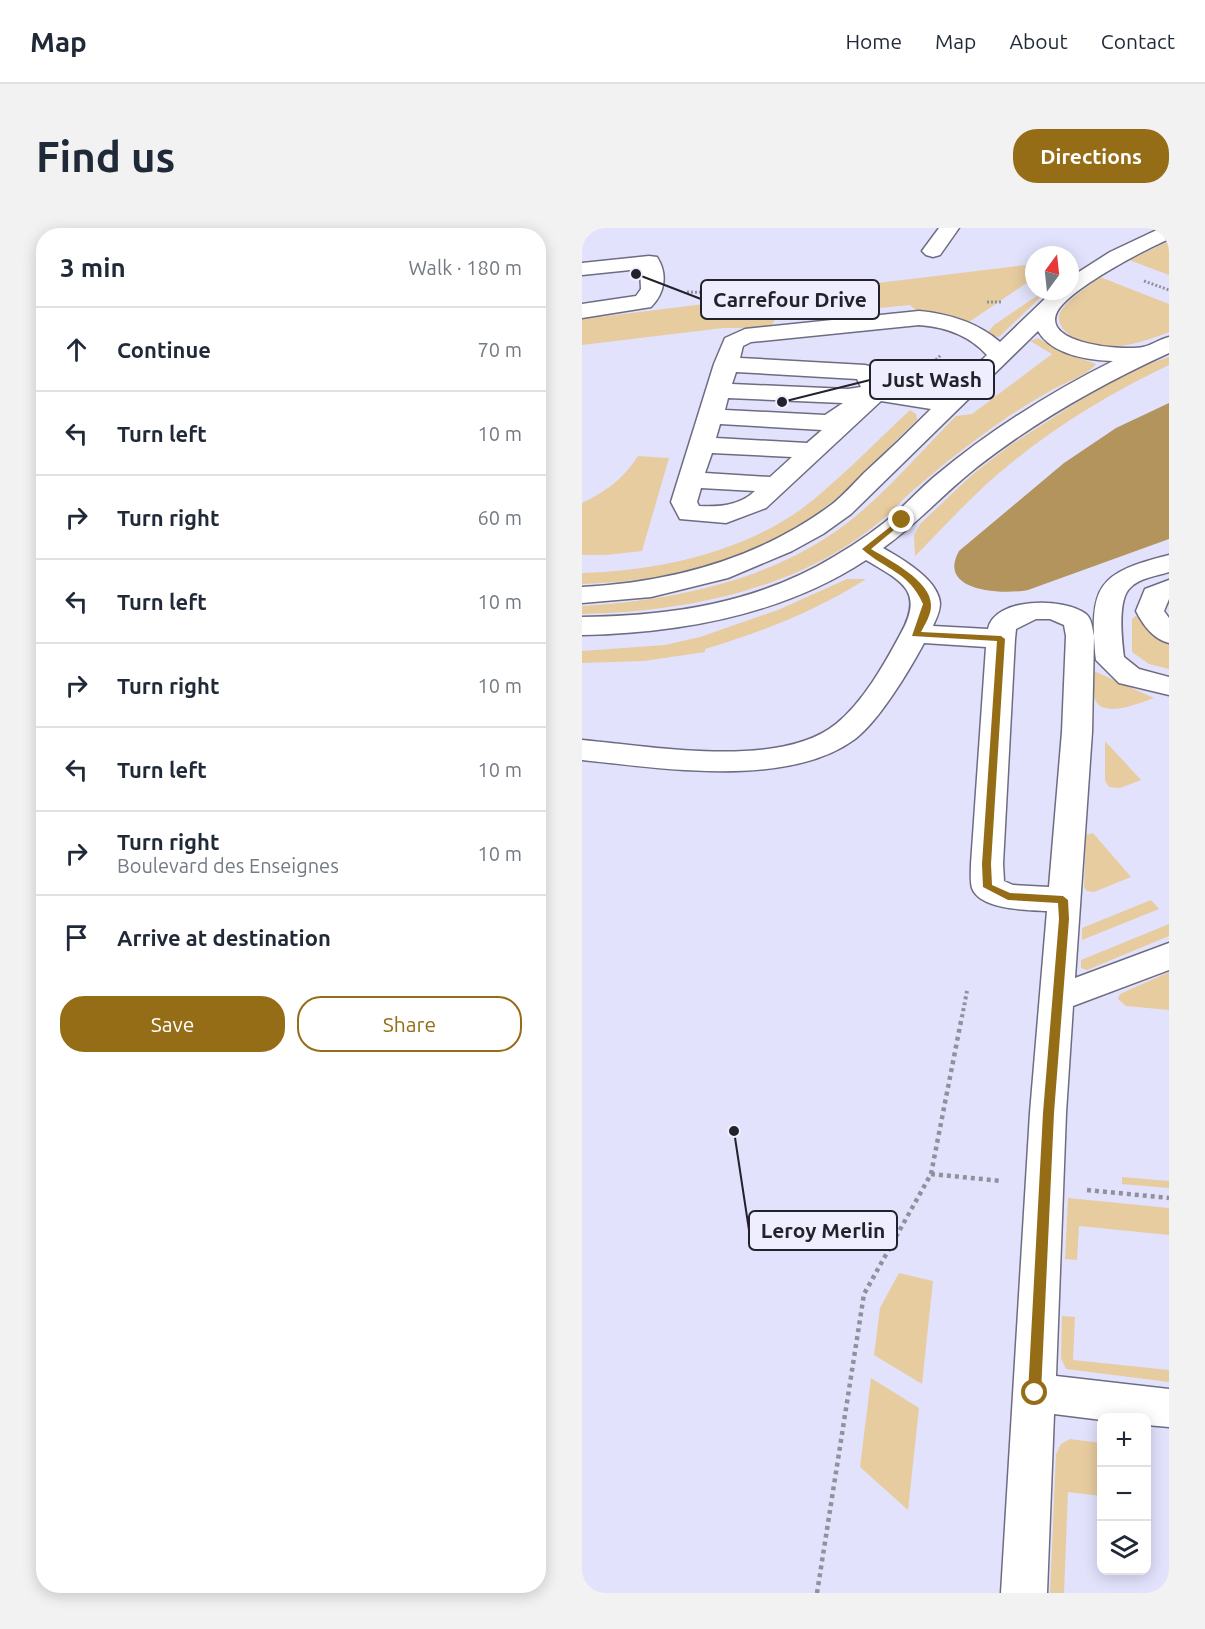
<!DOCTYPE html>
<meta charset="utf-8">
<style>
:root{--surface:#fff;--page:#f2f2f3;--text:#1f2937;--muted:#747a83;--line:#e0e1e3;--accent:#956d17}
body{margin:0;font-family:Ubuntu,sans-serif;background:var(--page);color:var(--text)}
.controls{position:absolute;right:18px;bottom:18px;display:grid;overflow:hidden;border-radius:12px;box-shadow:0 3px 15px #0003}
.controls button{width:54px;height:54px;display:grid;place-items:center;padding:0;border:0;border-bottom:2px solid var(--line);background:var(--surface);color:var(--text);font:30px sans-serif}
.compass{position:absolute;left:443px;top:18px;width:54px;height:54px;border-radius:50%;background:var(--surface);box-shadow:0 3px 15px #0003;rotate:15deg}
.stop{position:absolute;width:18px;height:18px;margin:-14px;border:4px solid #956d17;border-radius:50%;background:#fff}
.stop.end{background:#956d17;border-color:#fff;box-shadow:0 2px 6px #0008}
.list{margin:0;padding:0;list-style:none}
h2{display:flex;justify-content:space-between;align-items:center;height:78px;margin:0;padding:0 24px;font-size:26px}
h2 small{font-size:20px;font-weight:400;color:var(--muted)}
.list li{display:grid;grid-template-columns:39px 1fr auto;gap:18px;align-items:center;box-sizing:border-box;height:84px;padding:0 24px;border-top:2px solid var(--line)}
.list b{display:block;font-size:22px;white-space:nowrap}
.list p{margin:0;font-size:20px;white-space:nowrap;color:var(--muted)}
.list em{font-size:20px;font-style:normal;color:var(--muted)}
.actions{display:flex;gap:12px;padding:18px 24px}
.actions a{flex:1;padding:14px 0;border:2px solid var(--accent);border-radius:24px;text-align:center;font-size:21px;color:var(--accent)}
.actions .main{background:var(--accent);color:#fff}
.icon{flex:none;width:33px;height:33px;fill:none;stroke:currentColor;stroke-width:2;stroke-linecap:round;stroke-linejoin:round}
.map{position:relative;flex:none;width:587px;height:1365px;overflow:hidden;border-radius:24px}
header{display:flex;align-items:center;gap:36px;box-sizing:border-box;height:84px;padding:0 30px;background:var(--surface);border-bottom:2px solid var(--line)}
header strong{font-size:28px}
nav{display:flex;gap:33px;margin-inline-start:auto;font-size:21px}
.intro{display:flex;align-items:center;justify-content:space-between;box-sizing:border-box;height:144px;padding:0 36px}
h1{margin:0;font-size:42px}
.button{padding:15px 27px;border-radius:24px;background:var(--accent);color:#fff;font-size:21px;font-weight:700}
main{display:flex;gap:36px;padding:0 36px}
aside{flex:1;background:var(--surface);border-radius:24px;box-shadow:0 3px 15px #0003}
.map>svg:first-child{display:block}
</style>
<header>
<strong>Map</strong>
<nav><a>Home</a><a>Map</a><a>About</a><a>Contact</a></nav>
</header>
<div class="intro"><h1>Find us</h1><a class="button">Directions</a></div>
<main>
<aside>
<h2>3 min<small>Walk · 180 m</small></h2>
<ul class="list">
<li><svg class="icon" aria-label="ahead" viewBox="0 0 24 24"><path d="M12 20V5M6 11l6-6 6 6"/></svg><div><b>Continue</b></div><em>70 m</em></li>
<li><svg class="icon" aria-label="left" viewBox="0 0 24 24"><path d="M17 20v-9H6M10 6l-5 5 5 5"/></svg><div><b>Turn left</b></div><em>10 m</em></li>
<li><svg class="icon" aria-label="right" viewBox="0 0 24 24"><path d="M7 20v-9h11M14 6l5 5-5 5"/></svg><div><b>Turn right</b></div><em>60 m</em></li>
<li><svg class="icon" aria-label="left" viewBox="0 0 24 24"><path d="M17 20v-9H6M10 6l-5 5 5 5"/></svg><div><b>Turn left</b></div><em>10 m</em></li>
<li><svg class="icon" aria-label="right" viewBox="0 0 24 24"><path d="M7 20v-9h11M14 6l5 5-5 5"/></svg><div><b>Turn right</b></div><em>10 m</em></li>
<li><svg class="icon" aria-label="left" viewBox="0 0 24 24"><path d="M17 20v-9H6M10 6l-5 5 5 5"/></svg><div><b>Turn left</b></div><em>10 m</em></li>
<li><svg class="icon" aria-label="right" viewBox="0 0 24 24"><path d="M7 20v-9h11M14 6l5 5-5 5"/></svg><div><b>Turn right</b><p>Boulevard des Enseignes</p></div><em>10 m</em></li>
<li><svg class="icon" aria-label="arrive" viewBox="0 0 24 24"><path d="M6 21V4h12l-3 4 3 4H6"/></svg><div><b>Arrive at destination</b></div></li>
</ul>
<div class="actions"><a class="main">Save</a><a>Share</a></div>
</aside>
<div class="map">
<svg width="587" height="1365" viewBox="0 0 587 1365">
<rect width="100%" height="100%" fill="#eeeefe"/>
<!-- built -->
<path fill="#e2e2fc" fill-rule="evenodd" d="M 0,0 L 587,0 L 587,1365 L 0,1365 ZM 452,27 L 488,27 L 488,63 L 452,63 ZM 520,1190 L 564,1190 L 564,1342 L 520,1342 Z"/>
<!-- green -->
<g fill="#e7cc9f">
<path d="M 587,14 L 587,47 L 547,32 L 581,16 Z"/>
<path d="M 452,36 L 452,50 L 387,94 L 345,84 L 337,85 L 328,77 L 194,90 L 188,100 L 141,100 L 0,117 L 0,91 Z"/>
<path d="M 518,49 L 587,76 L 587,104 C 557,116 512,130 484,104 C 480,100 476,94 477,88 C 480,75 508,57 518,49 Z"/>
<path d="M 462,63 L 465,63 L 417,109 L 404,106 L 412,97 Z"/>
<path d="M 456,110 L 480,124 L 514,136 C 504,148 482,155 468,163 C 447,175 426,188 407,202 C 379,222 353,243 328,265 C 317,275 307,287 295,296 C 214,362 102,384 0,386 L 0,378 C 96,372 198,351 274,288 C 308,260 343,219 374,188 L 390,186 L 470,126 L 448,113 Z"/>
<path d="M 587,129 L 587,137 C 530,164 477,196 428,236 C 394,263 364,297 333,328 L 332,307 L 339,295 L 392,245 L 430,216 L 519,159 L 560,138 Z"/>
<path d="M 328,182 L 334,186 L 335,192 C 302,223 271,260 234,286 C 167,333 81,354 0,356 L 0,345 C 78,343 169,323 231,272 C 265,244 296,212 328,182 Z"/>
<path d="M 56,228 L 87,230 L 60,323 L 24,327 L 0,327 L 0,275 C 24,264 42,250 56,228 Z"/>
<path d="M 265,351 L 284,351 C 234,383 180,404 123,421 L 123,424 L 62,433 L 0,435 L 0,423 L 83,417 L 118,409 L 196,382 Z"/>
<path d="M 553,388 L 560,389 L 587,415 L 587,441 L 567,436 L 550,424 L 550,391 Z"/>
<path d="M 512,443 L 572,470 C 558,475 517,493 512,468 C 510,460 512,451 512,443 Z"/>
<path d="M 523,513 L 559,552 L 538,560 L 527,559 L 523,553 Z"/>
<path d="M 511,605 L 549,649 L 512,664 L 505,663 L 502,659 L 504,607 Z"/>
<path d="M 569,672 L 577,681 L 500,712 L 500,700 Z"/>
<path d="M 587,696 L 587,708 L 505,742 L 499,740 L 499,732 Z"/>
<path d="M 587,744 L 587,782 L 544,778 L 536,771 L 538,766 Z"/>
<path d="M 540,949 L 587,953 L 587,960 L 540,956 Z"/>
<path d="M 486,970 L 587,980 L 587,1007 L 497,998 L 495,1032 L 483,1031 Z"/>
<path d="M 317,1045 L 351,1053 L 340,1156 L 292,1127 L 298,1080 Z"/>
<path d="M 480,1088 L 493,1089 L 491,1132 L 587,1142 L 587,1154 L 484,1141 L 479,1130 Z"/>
<path d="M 289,1150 L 337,1180 L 326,1282 L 278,1239 Z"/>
<path d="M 488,1211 L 519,1215 L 519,1268 L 486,1264 L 482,1365 L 468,1365 L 474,1226 L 479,1216 Z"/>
</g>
<!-- water -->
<path fill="#b3945d" d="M 587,175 L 587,311 L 446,362 C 421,367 354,364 377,323 L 482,235 L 534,200 Z"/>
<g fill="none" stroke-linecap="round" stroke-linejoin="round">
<!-- minor casing -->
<g stroke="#6d6c82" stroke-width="3">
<g id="minor">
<path d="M 357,0 L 377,0 L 358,27 L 351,29 L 344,27 L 340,23 Z"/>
<path d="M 579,0 L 587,0 L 587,11 C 562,22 487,61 475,84 C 459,117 544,123 561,119 C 570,117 578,111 587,109 L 587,125 C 519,156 454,193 395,239 C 362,265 335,296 301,320 C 320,331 356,351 358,375 C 358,384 354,391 351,398 L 406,401 C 412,369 482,369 504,386 C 510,391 510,400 512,408 L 510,504 L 493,750 L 587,715 L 587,742 L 491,778 L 484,885 L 474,1148 L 587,1161 L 587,1199 L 564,1197 L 564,1190 L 520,1190 L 520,1192 L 472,1186 L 465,1365 L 419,1365 L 448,885 L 465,683 C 446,682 398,682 390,660 C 388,653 389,643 389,636 L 404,419 L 342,415 C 327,443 297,493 273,511 C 205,561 78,540 0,532 L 0,512 C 69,518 197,542 254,496 C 281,474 302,437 318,407 C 343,363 321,354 284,332 C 200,387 99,405 0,407 L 0,389 C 89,388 176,375 253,328 C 275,315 297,300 316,283 C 328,272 339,260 352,249 C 407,203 467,165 531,133 C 506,132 470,127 456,103 L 269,286 L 241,306 L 210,323 L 146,350 L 69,369 L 0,375 L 0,359 C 90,354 176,331 249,277 C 261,268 272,255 282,245 C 305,224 327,203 349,181 L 299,173 L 184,280 L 144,295 L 98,291 L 89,274 L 132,136 L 143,110 L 163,101 L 337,83 C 367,86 395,94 418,114 L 471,63 L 488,63 L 488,49 L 492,47 L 528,24 ZM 337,97 C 363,99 387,107 405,127 L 361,169 L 303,159 L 291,139 L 283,137 L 158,130 L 161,118 L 169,114 ZM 154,144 L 275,151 L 279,159 L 266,161 L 150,156 ZM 146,170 L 261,175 L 243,187 L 143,182 ZM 138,196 L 240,202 L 225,215 L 134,210 ZM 130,225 L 210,229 L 188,249 L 123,245 ZM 119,260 L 173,263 C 157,278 137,279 117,278 L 115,274 ZM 454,391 L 468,391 L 482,397 L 484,408 L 480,504 L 467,659 L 431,657 L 422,653 L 421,636 L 433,411 L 434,401 Z"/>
<path d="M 67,28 L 75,29 C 86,46 83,65 69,79 L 0,90 L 0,76 L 54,68 L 59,61 L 58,41 L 0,47 L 0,35 Z"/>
<path d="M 587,327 L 587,344 C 575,348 557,350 548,360 C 535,372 540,413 542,429 L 557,441 L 587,449 L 587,467 L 537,455 L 514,432 C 507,358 515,345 587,327 Z"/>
<path d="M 587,352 L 587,371 L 582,383 L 587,390 L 587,415 C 571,411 561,397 554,383 L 563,361 Z"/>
</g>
</g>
<!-- path-far2 -->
<g stroke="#91919e" stroke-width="3" stroke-dasharray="2 2" stroke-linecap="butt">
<path d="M 562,53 L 587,62"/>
<path d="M 105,64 L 218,67"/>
<path d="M 405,74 L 421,74"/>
<path d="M 345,140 L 359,127"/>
</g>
<!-- path-far1 -->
<path stroke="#91919e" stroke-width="4" stroke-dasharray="3 3" stroke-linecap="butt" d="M 380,789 L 385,763"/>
<!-- path -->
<g stroke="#91919e" stroke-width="4.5" stroke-dasharray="4 4" stroke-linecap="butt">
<path d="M 349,946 L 420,953"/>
<path d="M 505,962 L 587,970"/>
<path d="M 235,1365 L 282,1066 L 349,946 L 380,788"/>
</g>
<!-- minor -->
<use href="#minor" fill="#fff" fill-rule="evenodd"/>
</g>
<!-- route -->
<path fill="#956d17" d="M 318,291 L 324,292 L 289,321 C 307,332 350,353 349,378 C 349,387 343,396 339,404 L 419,408 L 423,411 L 409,636 L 410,657 L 428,665 L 481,668 L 486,672 L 487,691 L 472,885 L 459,1165 L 453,1170 L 446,1165 L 461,885 L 477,691 L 476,675 L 426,672 L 401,659 L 400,636 L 415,413 L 330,408 L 341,376 C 327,344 304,342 280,321 Z"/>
<!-- callouts -->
<path fill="none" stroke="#23222c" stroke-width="2" d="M54 46L119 71M200 174L288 152M152 903L167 1002"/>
<g fill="#23222c" stroke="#eeeefe" stroke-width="2">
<circle cx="54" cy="46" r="6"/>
<circle cx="200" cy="174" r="6"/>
<circle cx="152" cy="903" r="6"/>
</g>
<g fill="#eeeefe" stroke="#23222c" stroke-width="2">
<rect x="119" y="52" width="178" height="39" rx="6"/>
<rect x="288" y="132" width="124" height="39" rx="6"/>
<rect x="167" y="983" width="148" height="39" rx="6"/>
</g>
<g font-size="21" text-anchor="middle" font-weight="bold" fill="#23222c">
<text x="208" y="79">Carrefour Drive</text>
<text x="350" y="159">Just Wash</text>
<text x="241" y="1010">Leroy Merlin</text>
</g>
</svg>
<div class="controls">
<button>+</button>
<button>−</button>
<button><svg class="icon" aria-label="layers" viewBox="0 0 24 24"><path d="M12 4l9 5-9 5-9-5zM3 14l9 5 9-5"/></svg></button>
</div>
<svg class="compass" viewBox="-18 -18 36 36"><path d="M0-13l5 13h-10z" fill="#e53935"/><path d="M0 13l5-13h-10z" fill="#747a83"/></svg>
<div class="stop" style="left:453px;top:1165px"></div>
<div class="stop end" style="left:320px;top:292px"></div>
</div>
</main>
